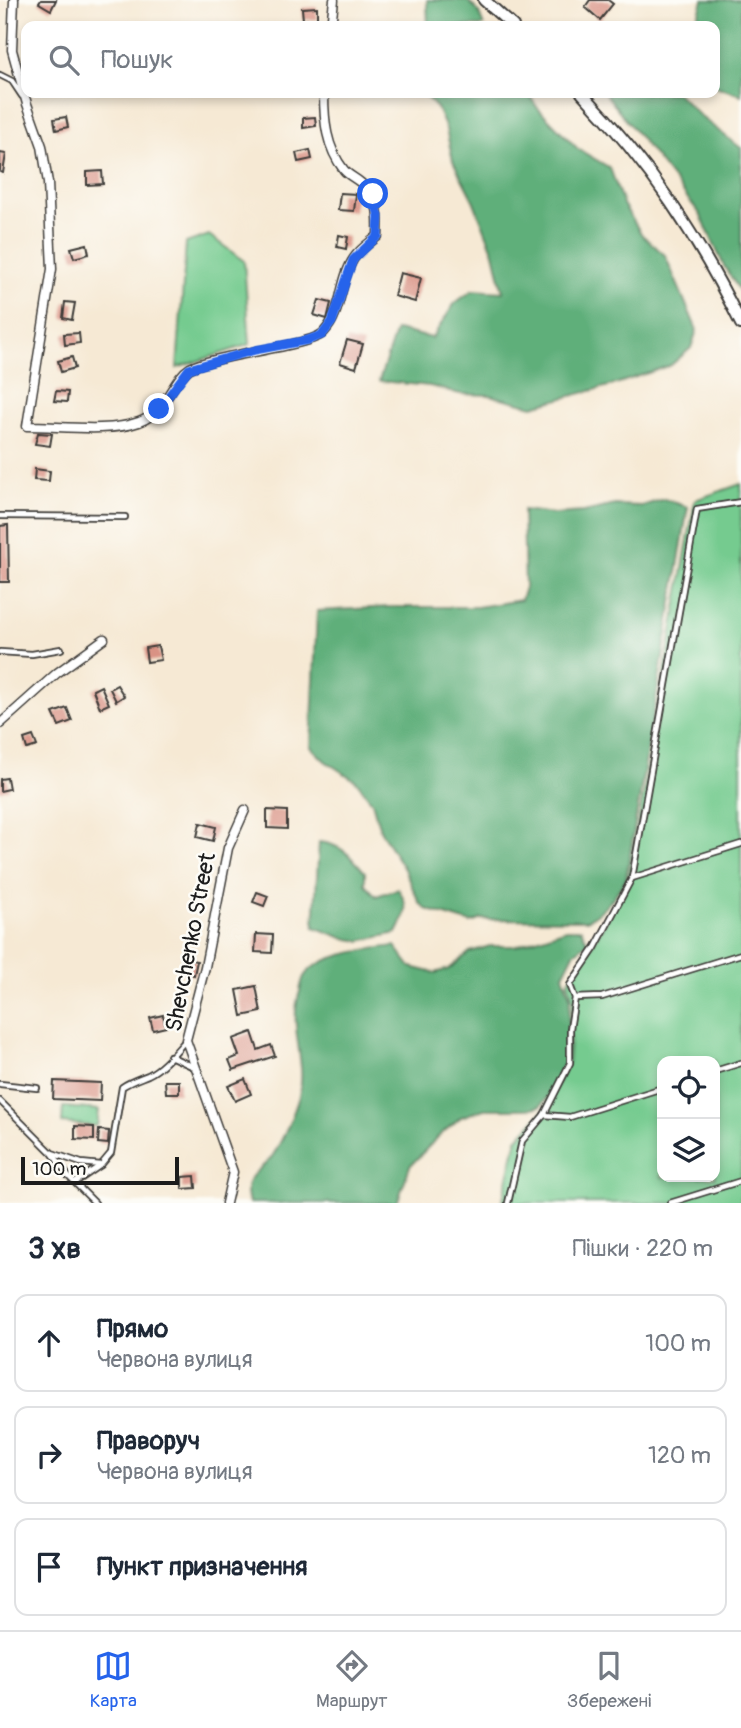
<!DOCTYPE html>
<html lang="uk">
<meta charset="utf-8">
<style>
:root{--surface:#fff;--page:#f2f2f3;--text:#1f2937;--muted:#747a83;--line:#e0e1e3;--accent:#2563eb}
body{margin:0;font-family:Pangolin,sans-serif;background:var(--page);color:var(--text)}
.controls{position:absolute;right:21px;bottom:21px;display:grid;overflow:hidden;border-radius:14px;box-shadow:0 4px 10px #0003}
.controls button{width:63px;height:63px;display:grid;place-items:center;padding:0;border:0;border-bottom:2px solid var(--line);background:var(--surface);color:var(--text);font:35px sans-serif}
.scale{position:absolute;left:21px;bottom:18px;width:158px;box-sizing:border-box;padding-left:7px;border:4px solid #1c1c1c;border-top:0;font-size:19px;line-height:24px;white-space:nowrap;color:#1c1c1c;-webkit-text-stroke:5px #fdfcf7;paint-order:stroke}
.stop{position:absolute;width:21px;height:21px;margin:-16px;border:5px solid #2563eb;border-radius:50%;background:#fff}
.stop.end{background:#2563eb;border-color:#fff;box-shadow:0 2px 7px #0008}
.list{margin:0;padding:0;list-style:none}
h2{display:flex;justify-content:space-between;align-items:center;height:91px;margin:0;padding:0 28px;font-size:30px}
h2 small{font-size:23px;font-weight:400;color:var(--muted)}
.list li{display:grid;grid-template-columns:46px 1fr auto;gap:21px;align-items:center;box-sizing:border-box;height:98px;margin:0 14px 14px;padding:0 14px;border:2px solid var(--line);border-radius:14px}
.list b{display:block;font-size:26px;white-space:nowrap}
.list p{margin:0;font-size:23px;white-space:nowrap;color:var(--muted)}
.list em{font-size:23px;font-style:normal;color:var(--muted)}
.icon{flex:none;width:38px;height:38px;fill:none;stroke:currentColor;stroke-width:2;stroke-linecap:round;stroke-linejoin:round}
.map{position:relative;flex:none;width:741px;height:1203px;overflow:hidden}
.search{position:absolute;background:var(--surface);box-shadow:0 4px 10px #0003;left:21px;right:21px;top:21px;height:77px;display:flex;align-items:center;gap:18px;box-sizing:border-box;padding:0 24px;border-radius:14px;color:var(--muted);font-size:26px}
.sheet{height:427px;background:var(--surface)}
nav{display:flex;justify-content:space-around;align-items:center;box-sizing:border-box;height:98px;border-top:2px solid var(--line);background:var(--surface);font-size:19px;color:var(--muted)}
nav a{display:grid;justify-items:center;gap:4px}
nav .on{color:var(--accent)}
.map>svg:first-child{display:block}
</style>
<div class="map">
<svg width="741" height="1203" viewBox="0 0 741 1203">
<rect width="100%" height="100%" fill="#fdfcf7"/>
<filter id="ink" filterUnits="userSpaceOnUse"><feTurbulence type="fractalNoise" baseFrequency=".0143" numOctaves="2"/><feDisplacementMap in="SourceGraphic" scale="14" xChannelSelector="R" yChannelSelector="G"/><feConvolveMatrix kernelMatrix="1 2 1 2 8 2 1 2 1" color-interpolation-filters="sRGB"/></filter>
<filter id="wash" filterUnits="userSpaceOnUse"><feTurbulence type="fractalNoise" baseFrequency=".00686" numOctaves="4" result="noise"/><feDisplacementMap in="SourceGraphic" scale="28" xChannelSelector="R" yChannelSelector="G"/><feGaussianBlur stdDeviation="1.57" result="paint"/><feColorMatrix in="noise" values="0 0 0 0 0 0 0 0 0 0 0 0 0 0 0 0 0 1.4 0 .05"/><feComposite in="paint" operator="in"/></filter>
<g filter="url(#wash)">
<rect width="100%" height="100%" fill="#f6e9d4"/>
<!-- green -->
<g fill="#74cb8f" stroke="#487456" stroke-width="2" fill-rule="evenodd">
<path d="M 209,235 L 244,261 L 250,344 L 177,368 L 186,243 Z"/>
<path d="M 741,484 L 741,1203 L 502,1203 L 517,1139 L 544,1110 L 568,1063 L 573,1001 L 568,982 L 601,930 L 629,876 L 695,500 ZM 662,1061 L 715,1061 L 715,1177 L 662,1177 Z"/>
<path d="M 63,1107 L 99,1110 L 97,1126 L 62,1123 Z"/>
</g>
<!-- forest -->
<g fill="#5faf7a" stroke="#3e664b" stroke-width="2">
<path d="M 427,0 L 467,0 L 478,11 L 484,26 L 428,26 Z"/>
<path d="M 703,0 L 741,0 L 741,95 L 715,86 L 715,26 L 695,26 Z"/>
<path d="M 422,93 L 528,93 L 537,107 L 578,149 L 610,168 L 623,204 L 642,235 L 665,255 L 697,330 L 691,348 L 671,365 L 613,385 L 533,406 L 489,395 L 460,394 L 430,386 L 379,381 L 396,330 L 432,338 L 455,303 L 473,290 L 503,292 L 494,253 L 473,200 L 453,161 L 446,129 L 437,108 Z"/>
<path d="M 605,93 L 677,93 L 701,117 L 741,148 L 741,293 L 724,266 L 700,214 Z"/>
<path d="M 664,499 L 688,507 L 626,878 C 615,896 606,910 587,920 L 482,919 L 471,923 L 426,909 L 419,902 L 404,869 L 380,830 L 372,802 L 356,781 L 325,761 L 311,747 L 317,611 L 391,607 L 477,607 L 521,600 L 525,587 L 523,510 L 554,514 L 584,512 L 615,505 L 642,506 Z"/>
<path d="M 319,842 C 341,844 351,856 365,872 L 365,884 L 376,896 L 398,889 C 410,905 406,916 397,933 L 360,941 L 343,938 L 314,927 Z"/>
<path d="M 566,929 L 581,929 L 588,943 L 574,953 L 563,975 L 570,997 L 566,1061 L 549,1095 L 540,1106 L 528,1109 L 484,1109 L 461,1117 L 439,1136 L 410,1166 L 397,1203 L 249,1203 C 240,1174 262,1172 273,1155 C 283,1140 294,1113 299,1096 C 308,1061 287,1028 300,991 C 301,986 302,979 305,975 C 321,954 370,949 395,946 L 411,967 L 435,973 L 449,969 L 470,952 L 490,946 L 516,946 Z"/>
</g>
<g id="blocks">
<!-- building -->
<g fill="#d99284">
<path d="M 41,0 L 56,0 L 51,10 L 39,3 Z"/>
<path d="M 590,0 L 608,0 L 613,4 L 600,20 L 585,7 Z"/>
<path d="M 317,7 L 317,19 L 303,20 L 302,8 Z"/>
<path d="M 66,117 L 68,127 L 56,130 L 54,119 Z"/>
<path d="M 315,117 L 316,126 L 303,128 L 303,118 Z"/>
<path d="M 310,150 L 312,159 L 298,162 L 296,153 Z"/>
<path d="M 0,153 L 6,154 L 3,173 L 0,172 Z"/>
<path d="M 102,171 L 103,184 L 87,185 L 87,172 Z"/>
<path d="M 340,193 L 356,194 L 354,211 L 338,210 Z"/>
<path d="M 339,235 L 348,237 L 346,249 L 337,247 Z"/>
<path d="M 87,244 L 89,254 L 74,258 L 71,248 Z"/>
<path d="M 400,273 L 421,278 L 415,302 L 394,296 Z"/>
<path d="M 319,300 L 331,303 L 327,319 L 314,315 Z"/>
<path d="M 65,302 L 75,303 L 72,320 L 63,318 Z"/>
<path d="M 79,333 L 80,343 L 65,345 L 64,334 Z"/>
<path d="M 347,340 L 363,344 L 356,368 L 340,363 Z"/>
<path d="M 72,357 L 75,368 L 61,372 L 58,361 Z"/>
<path d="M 56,391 L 68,392 L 67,402 L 54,401 Z"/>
<path d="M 38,433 L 52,434 L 50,446 L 35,444 Z"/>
<path d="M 35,469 L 50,471 L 49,481 L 34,480 Z"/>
<path d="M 8,525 L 9,582 L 0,582 L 0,526 Z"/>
<path d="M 158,646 L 161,660 L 147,662 L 145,648 Z"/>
<path d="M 117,685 L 124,696 L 116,701 L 110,689 Z"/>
<path d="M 101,686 L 109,704 L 100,708 L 93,690 Z"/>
<path d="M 67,708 L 72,721 L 59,726 L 53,713 Z"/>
<path d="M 33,736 L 37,746 L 27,749 L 24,739 Z"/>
<path d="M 7,778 L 9,789 L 0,791 L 0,779 Z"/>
<path d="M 267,810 L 287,811 L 287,829 L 267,828 Z"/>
<path d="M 200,823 L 216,827 L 213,841 L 197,837 Z"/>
<path d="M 257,892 L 268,896 L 264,906 L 253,902 Z"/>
<path d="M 256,934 L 273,935 L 272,953 L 255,952 Z"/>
<path d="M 184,959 L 197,961 L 194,975 L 181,972 Z"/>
<path d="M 256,986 L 261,1012 L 242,1016 L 237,990 Z"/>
<path d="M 163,1015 L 166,1027 L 153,1030 L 150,1018 Z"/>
<path d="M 252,1032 L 258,1050 L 271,1045 L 275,1056 L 233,1070 L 229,1060 L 239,1056 L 233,1039 Z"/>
<path d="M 245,1079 L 251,1094 L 235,1101 L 228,1086 Z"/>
<path d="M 54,1081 L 101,1083 L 100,1101 L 53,1099 Z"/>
<path d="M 165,1081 L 179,1081 L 179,1093 L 166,1093 Z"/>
<path d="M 75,1126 L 94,1127 L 94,1140 L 75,1139 Z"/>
<path d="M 99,1130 L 109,1131 L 108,1144 L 98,1143 Z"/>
<path d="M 195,1176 L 196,1188 L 182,1189 L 182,1177 Z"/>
</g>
</g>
</g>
<g filter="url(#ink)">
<use href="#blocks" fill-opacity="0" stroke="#3d3b38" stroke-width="2"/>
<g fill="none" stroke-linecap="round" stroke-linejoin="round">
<!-- service casing -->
<g stroke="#3d3b38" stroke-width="8">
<g id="service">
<path d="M 0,75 L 12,81 L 22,96"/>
<path d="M 0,516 L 125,517"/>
<path d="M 0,652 L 32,654 L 61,649"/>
<path d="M 632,878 L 741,844"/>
<path d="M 575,998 L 602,997 L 741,954"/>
<path d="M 170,1056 L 196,1068"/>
<path d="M 715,1071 L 741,1063"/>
<path d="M 0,1084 L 37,1088"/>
<path d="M 0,1101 L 52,1153 L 81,1163 L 101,1165 L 111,1153 L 122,1087 C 131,1081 138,1079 148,1075 C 163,1068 175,1052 186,1040"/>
<path d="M 544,1115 L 570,1117 L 662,1088"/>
<path d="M 53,1154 L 68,1176 L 95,1203"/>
<path d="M 76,1182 L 101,1165"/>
<path d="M 508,1203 L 522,1141 L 544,1115 L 570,1063 L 570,1029 L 575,998 L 570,985 L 595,948 L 632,878 L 697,509 L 741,502"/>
<path d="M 670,1203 L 741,1181"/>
</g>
</g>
<!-- minor casing -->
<g stroke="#3d3b38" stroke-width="11">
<g id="minor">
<path d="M 14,0 L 12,50 L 27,104 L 42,146 L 48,183 L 52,269 L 27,426 C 61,426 108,433 139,422 C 167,412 172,379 190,368 C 217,354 311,347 324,332 C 343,312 339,280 354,258 C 360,249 369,243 378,236 C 379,214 379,198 361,183 C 355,178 348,175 344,170 C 326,147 324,121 324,93"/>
<path d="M 331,26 L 334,0"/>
<path d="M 0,724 L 57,673 L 104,639"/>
<path d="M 226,1203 L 233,1172 L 186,1040 L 205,967 L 228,848 L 245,810"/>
</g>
</g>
<!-- tertiary casing -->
<g stroke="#3d3b38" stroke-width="14">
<g id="tertiary">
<path d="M 484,0 L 513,26"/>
<path d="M 582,93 C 649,163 698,237 741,324"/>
</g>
</g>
<!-- service -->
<use href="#service" stroke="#fff" stroke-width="4.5"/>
<!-- minor -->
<use href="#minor" stroke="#fff" stroke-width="8"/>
<!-- tertiary -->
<use href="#tertiary" stroke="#fff" stroke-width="10"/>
</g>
</g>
<g fill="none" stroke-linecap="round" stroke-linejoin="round" filter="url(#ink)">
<!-- route -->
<path stroke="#2563eb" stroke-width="9" d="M 159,409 L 189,369 L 255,350 L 308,340 L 322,335 L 332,322 L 353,260 L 378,236 L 379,216 L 373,194"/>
</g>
<g text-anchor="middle" stroke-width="5" stroke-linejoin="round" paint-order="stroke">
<!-- street labels -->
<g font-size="23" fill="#1c1c1c" stroke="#fdfcf7">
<text transform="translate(190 942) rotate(-79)" y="8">Shevchenko Street</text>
</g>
</g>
</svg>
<div class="controls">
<button><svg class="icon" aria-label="locate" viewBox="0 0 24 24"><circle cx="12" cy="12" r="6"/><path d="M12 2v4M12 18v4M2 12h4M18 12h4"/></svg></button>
<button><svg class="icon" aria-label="layers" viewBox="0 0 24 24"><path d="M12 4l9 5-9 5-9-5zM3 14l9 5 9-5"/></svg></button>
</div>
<div class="scale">100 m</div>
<div class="stop" style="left:373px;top:194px"></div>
<div class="stop end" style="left:159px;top:409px"></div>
<div class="search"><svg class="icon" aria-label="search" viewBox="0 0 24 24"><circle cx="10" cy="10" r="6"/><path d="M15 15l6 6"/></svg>Пошук</div>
</div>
<section class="sheet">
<h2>3 хв<small>Пішки · 220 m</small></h2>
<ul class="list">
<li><svg class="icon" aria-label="ahead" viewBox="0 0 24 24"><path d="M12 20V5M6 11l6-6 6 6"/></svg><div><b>Прямо</b><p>Червона вулиця</p></div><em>100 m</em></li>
<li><svg class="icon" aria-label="right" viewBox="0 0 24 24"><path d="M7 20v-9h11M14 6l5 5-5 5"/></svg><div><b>Праворуч</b><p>Червона вулиця</p></div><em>120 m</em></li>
<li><svg class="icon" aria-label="arrive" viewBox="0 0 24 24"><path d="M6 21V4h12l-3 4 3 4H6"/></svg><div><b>Пункт призначення</b></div></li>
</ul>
</section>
<nav>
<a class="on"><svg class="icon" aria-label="map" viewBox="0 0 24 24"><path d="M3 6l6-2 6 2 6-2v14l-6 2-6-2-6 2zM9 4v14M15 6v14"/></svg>Карта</a>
<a><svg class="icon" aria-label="directions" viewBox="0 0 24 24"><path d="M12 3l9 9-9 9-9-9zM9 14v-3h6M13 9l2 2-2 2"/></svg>Маршрут</a>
<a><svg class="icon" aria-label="saved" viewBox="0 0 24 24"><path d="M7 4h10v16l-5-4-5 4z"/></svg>Збережені</a>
</nav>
